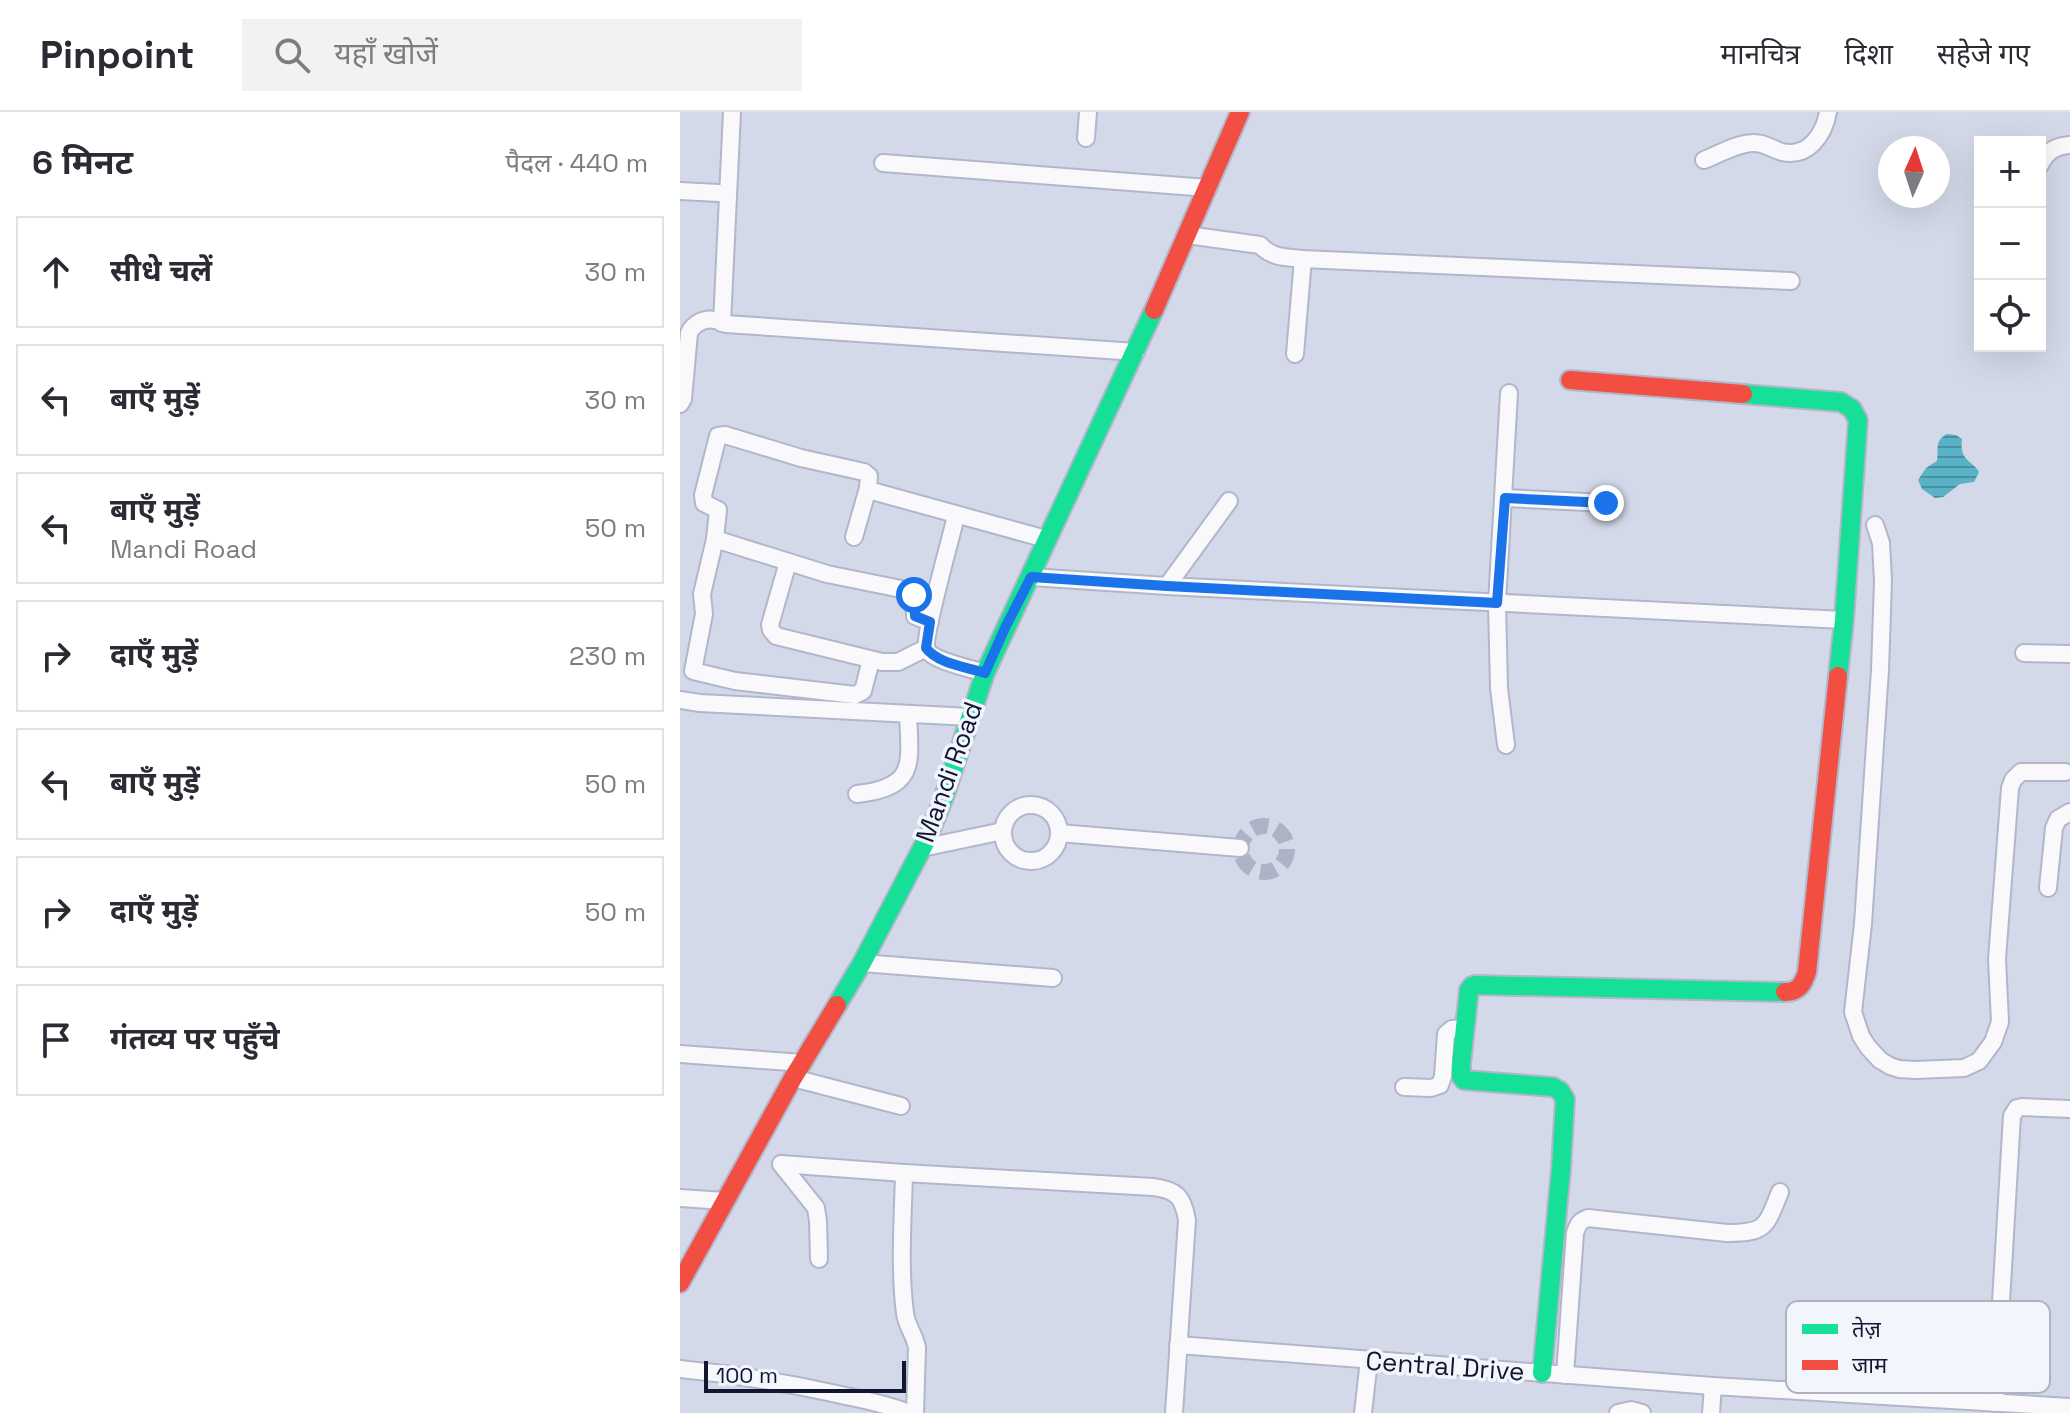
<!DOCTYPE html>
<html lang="hi">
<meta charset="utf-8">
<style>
:root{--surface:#fff;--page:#f2f2f3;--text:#2b2b33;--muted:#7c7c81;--line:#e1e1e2}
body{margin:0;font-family:"Space Grotesk","Noto Sans Devanagari",sans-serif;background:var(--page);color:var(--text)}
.controls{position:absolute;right:24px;top:24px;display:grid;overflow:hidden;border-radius:0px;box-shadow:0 8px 32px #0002}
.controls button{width:72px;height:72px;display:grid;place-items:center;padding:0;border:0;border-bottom:2px solid var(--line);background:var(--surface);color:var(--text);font:40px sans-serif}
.compass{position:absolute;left:1198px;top:24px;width:72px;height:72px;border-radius:50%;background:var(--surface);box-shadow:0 8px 32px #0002;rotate:3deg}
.scale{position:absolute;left:24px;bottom:20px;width:202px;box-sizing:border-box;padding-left:8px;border:4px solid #111631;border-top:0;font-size:22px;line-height:28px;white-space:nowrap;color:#111631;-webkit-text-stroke:6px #f3f5fd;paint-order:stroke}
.stop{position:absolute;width:24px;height:24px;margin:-18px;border:6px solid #1a73e8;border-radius:50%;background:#fff}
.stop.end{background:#1a73e8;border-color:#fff;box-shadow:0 2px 8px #0008}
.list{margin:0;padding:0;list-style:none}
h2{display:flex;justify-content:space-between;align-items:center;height:104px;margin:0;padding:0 32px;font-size:34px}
h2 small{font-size:26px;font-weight:400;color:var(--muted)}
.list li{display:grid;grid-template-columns:52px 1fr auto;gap:24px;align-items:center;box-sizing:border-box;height:112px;margin:0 16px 16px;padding:0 16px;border:2px solid var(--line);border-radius:0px}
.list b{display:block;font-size:30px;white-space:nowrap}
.list p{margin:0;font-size:26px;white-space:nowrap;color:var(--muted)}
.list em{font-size:26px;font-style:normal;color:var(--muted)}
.icon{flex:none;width:44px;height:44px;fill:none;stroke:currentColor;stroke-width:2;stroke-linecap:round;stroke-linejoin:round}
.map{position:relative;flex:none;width:1390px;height:1301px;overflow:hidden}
header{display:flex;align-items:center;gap:48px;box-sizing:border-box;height:112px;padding:0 40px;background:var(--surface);border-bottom:2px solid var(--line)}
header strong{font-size:38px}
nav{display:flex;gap:44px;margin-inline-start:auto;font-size:28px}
.search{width:560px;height:72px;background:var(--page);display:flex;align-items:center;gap:20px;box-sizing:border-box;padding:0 28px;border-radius:0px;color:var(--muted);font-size:30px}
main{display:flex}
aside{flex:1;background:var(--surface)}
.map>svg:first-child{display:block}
</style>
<header>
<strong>Pinpoint</strong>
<div class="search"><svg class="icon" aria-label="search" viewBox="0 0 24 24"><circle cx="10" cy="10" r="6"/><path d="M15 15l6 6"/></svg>यहाँ खोजें</div>
<nav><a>मानचित्र</a><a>दिशा</a><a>सहेजे गए</a></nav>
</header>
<main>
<aside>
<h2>6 मिनट<small>पैदल · 440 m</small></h2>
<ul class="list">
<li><svg class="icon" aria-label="ahead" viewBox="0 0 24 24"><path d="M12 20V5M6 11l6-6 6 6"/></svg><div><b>सीधे चलें</b></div><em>30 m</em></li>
<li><svg class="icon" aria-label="left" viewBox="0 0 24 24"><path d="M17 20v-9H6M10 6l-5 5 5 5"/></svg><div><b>बाएँ मुड़ें</b></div><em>30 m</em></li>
<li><svg class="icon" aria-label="left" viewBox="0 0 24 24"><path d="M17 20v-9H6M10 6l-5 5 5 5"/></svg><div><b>बाएँ मुड़ें</b><p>Mandi Road</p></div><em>50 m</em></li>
<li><svg class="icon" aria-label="right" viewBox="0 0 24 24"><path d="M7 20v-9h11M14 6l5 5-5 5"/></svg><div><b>दाएँ मुड़ें</b></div><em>230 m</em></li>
<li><svg class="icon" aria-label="left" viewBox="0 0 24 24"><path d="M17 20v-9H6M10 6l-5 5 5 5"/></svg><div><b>बाएँ मुड़ें</b></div><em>50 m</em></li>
<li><svg class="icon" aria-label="right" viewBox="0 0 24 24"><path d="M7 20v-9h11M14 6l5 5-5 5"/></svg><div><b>दाएँ मुड़ें</b></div><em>50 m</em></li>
<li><svg class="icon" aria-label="arrive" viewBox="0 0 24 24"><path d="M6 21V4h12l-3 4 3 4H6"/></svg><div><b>गंतव्य पर पहुँचे</b></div></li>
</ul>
</aside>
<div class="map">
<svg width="1390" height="1301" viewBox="0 0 1390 1301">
<defs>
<pattern id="water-rules" width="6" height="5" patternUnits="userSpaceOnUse" patternTransform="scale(2)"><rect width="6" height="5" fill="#5ab2c6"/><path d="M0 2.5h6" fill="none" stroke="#4990a1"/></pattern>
</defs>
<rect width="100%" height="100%" fill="#d4d9e9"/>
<!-- water -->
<path fill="url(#water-rules)" d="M 1267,322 L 1276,323 L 1282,327 C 1282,331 1281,334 1282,338 C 1283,348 1295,352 1299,360 L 1294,370 L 1280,372 L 1263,385 L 1255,386 L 1242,377 L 1238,368 L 1246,356 L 1257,349 C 1259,337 1254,329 1267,322 Z"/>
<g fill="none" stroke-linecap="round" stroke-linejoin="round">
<!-- street-tunnel -->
<circle stroke="#adb2c4" stroke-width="16" stroke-dasharray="16 8" stroke-linecap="butt" cx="584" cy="737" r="23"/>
<!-- street casing -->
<g stroke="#b1b6cb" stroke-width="20">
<g id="street">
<path d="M 406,26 L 408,0"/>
<path d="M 1024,48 C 1039,42 1056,32 1072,31 C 1083,30 1092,37 1102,40 C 1128,46 1144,23 1148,0"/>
<path d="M 203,51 L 528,76"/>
<path d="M 1360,53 C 1367,39 1375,34 1390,33"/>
<path d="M 0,79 L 39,81"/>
<path d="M 507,123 L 580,133 C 592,146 605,145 623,147 L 1111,169"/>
<path d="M 42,211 L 52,0"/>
<path d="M 615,242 L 623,147"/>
<path d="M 0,292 L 3,287 L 9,221 C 13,212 24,206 34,208 C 38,208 42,211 46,212 L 456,240"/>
<path d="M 825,386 L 926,391"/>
<path d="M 276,404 C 272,422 242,527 247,538 C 253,549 293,557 305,561"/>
<path d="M 1195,413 L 1201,431 L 1203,469 L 1200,558 L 1183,812 L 1173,900 L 1181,924 L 1188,935 L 1200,948 L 1210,954 L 1219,957 L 1235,958 L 1284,956 L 1299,949 L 1313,930 L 1320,910 L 1317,847 L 1330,676 L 1333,668 L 1341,660 L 1385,660"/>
<path d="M 174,425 L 188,376"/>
<path d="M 35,427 L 147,462 L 231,479 L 234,483 L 235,504 L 250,510"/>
<path d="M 108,450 L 90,513 L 91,518 L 96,524 L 202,550 L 218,550 L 246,536"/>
<path d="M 351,465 L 487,474 L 1164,508"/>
<path d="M 487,474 L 549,389"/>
<path d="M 1344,541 L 1390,542"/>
<path d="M 191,548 L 183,579 L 175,583 L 55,569 L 13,559 L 24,502 L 22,482 L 35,427 L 38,398 L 24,391 L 23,383 L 38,324 L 45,323 L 121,346 L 184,360 L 189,364 L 188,375 L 192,379 L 366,427"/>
<path d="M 0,588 L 20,591 L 290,605"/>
<path d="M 826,633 L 819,576 L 817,491 L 829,281"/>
<path d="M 177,682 C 237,675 230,652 228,602"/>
<circle cx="351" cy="721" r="28"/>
<path d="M 379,721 L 560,736"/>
<path d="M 242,736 L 323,719"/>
<path d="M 1368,776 L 1374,716 L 1378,707 L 1390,700"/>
<path d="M 182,851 L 373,866"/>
<path d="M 0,942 L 123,951"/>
<path d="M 113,966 L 221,994"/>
<path d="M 724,975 L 751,976 L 760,973 L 763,964 L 766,922 L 772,917 L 785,916"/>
<path d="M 101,1052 L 224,1061 L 473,1075 C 497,1078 503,1085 507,1108 L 494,1301"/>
<path d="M 101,1052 L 136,1096 L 138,1109 L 139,1147"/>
<path d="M 224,1061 C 223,1107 219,1155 225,1201 C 226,1213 235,1223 237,1236 L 235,1301"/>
<path d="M 0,1086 L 44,1089"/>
<path d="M 498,1233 L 1033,1274 L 1390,1295"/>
<path d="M 0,1257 C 51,1262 101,1270 152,1281 C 178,1287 205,1291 229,1301"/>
<path d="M 885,1263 L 895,1121 C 898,1113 899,1109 908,1106 L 1047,1121 C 1087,1121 1086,1114 1100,1080"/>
<path d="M 1315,1291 L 1332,1004 L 1337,996 L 1342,995 L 1390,997"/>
<path d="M 683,1301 L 689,1248"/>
<path d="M 938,1301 L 951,1298 L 962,1301"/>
<path d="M 1031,1301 L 1033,1274"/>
</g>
</g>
<!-- fast casing -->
<g stroke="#b1b6cb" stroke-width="22">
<g id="fast">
<path d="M 1063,282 L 1161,290 L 1172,297 L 1178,308 L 1164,508 L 1158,564"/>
<path d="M 157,893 L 182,851 L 248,725 L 264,685 L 305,561 L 474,198"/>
<path d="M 862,1261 L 881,1057 L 885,987 L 880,979 L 873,975 L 784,968 L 781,964 L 781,952 L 789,878 L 792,874 L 796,873 L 1105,880"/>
</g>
</g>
<!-- jam casing -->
<g stroke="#b1b6cb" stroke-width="22">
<g id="jam">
<path d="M 474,198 L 560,0"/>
<path d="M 890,268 L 1063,282"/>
<path d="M 1105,880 C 1119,880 1123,872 1127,860 L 1158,564"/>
<path d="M 0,1171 L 113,966 L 157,893"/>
</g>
</g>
<!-- street -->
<use href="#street" stroke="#f9f9fc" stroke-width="16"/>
<!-- fast -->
<use href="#fast" stroke="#16e098" stroke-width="18"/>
<!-- jam -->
<use href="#jam" stroke="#f24e42" stroke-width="18"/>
</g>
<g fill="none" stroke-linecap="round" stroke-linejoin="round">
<!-- route -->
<path stroke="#1a73e8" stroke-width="10" d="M 234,483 L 235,504 L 250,510 L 246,536 C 258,552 287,555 305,561 L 325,516 L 351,465 L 487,474 L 817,491 L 825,386 L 926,391"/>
</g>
<g text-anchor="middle" stroke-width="7" stroke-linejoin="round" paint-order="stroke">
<!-- street labels -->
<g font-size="26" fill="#111631" stroke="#f3f5fd">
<text transform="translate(269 660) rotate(-70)" y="9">Mandi Road</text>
<text transform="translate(765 1254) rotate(4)" y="9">Central Drive</text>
</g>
</g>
<!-- legend -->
<rect x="1106" y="1189" width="264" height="92" rx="12" fill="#f3f5fd" stroke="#afb2c0" stroke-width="2"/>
<rect x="1122" y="1212" width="36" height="10" fill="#16e098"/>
<rect x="1122" y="1248" width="36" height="10" fill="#f24e42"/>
<g font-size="22" fill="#111631">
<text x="1172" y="1225">तेज़</text>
<text x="1172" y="1261">जाम</text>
</g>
</svg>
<div class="controls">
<button>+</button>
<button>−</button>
<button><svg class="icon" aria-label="locate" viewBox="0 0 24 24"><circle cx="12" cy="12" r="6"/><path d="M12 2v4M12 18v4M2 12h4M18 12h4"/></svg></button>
</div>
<svg class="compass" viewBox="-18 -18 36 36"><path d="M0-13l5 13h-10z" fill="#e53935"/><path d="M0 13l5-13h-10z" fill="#7c7c81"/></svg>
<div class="scale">100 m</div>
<div class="stop" style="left:234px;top:483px"></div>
<div class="stop end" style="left:926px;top:391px"></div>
</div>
</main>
